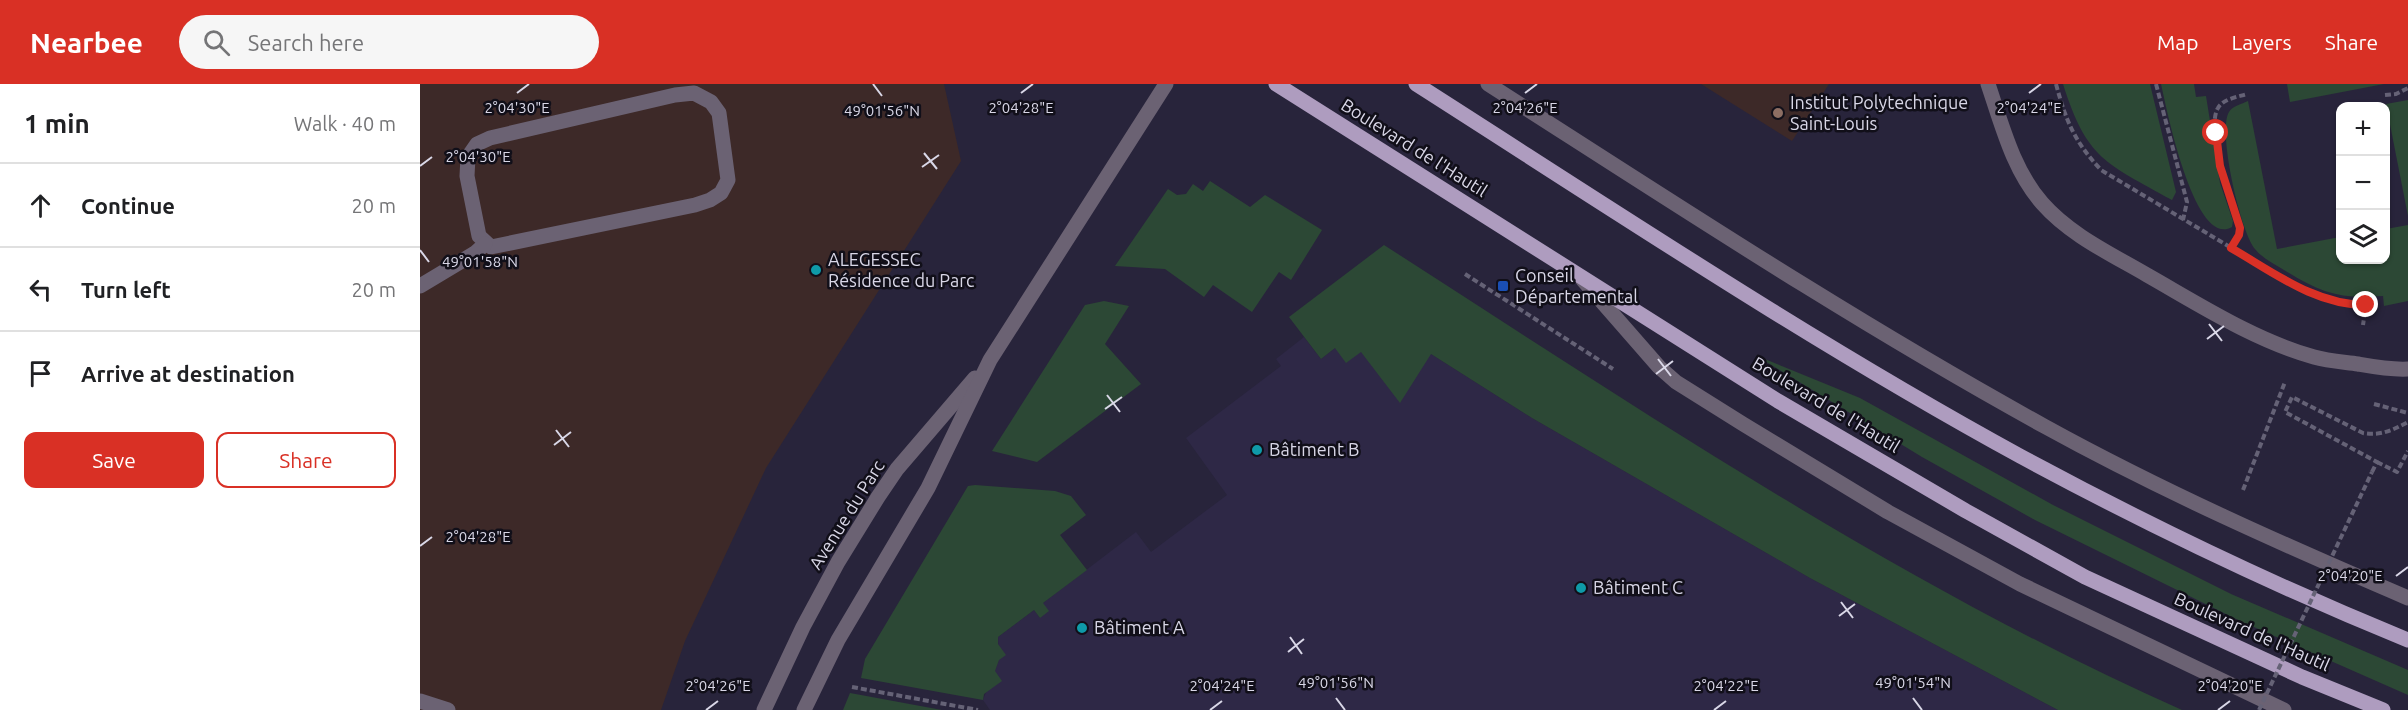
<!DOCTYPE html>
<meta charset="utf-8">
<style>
:root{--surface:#fff;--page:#f6f6f6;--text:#202124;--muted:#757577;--line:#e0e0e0;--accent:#d93025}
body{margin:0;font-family:Ubuntu,sans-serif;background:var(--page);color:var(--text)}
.controls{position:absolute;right:18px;top:18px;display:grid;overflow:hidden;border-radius:12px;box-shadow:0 2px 4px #0004}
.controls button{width:54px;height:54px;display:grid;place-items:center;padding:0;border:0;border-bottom:2px solid var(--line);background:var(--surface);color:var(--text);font:30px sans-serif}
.stop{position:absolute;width:18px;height:18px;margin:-14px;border:4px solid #d93025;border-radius:50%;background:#fff}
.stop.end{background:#d93025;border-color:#fff;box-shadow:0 2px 6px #0008}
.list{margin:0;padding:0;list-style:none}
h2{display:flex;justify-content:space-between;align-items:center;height:78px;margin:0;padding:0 24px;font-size:26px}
h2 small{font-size:20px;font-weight:400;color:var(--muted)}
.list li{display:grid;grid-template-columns:39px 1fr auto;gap:18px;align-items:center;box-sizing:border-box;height:84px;padding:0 24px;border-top:2px solid var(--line)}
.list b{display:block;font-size:22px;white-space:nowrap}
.list em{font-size:20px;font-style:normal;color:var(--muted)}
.actions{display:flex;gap:12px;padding:18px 24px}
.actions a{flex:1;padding:14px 0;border:2px solid var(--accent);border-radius:12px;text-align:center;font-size:21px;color:var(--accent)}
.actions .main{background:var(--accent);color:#fff}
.icon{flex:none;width:33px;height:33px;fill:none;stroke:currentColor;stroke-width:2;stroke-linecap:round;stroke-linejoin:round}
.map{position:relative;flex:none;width:1988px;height:626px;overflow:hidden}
header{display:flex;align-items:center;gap:36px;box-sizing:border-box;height:84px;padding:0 30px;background:var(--accent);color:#fff}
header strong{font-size:28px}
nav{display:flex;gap:33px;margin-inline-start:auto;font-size:21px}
.search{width:420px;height:54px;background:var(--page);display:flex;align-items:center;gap:15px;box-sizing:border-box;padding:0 21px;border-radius:33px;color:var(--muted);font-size:22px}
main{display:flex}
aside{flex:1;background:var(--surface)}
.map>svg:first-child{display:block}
</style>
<header>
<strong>Nearbee</strong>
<div class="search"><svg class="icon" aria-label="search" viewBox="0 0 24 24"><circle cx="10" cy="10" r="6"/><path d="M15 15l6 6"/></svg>Search here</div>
<nav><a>Map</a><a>Layers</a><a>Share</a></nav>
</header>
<main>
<aside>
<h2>1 min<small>Walk · 40 m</small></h2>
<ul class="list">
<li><svg class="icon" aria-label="ahead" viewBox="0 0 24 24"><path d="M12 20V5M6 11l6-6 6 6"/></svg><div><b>Continue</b></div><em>20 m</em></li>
<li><svg class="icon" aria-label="left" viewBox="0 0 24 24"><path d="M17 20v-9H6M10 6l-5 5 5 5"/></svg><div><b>Turn left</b></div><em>20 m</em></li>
<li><svg class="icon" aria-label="arrive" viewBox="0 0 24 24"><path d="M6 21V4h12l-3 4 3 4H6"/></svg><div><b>Arrive at destination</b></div></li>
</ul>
<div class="actions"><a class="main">Save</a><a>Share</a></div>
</aside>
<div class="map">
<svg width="1988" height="626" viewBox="0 0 1988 626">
<rect width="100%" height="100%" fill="#28243b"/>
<!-- built -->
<path fill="#2e2846" d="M 884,253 L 901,275 L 915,264 L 941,268 L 1011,270 L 1112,334 L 1390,494 L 1638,626 L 570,626 L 563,616 L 579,576 L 578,553 L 614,526 L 620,534 L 623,519 L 716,448 L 731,468 L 807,411 L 766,354 L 861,282 L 856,275 Z"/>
<!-- education -->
<g fill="#3d2928">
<path d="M 0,0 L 524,0 L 541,77 L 346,384 L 265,557 L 241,626 L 0,626 Z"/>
<path d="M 1281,0 L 1409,0 L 1372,57 Z"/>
</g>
<!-- green -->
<g fill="#2c4835">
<path d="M 1643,0 L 1730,0 L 1756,108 L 1752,116 C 1686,79 1667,76 1643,0 Z"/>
<path d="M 1741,0 L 1774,0 L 1776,13 L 1786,12 L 1800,99 L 1813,137 L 1812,143 C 1774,165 1746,22 1741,0 Z"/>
<path d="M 1867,0 L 1964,0 L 1870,18 Z"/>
<path d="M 1988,16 L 1988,132 L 1966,20 Z"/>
<path d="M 1828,17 L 1857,165 L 1920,153 L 1920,176 L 1966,176 L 1966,145 L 1988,141 L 1988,217 L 1964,222 L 1963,212 C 1918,215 1902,209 1864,186 C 1854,180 1842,174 1835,165 C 1821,149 1797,47 1809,28 C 1812,22 1822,20 1828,17 Z"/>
<path d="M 790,97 L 830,123 L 845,111 L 902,146 L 871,196 L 859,188 L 832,228 L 793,201 L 784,213 L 745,185 L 695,182 L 748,105 L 757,111 L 766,110 L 773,100 L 783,107 Z"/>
<path d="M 964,161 C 1222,327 1480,501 1762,626 L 1638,626 L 1390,494 L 1112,334 L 1011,270 L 980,319 L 941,268 L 926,279 L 915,264 L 901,275 L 869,233 Z"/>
<path d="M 684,217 L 709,222 L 685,260 L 721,300 L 617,378 L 572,367 L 665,221 Z"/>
<path d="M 1335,271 L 1440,314 L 1633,421 L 1811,510 L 1988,586 L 1988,611 L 1818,536 L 1615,436 L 1502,373 Z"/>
<path d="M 555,401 L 635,407 L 651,412 L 666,431 L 640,451 L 667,486 L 623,519 L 629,527 L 620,534 L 614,526 L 578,553 L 578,560 L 586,571 L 579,576 L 575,587 L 582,597 L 564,610 L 563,616 L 441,594 L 445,575 L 548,402 Z"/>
<path d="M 430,609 L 522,626 L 423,626 Z"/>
</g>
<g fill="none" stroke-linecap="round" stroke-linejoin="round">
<!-- path -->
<g stroke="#656276" stroke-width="4" stroke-dasharray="6 3" stroke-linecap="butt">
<path d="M 1636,0 C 1646,37 1654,57 1681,86 L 1882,206 L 1915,217 L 1946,221 L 1943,241"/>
<path d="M 1736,0 L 1767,118 L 1763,136"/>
<path d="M 1965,11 L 1976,10 L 1988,4"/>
<path d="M 1811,164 L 1819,151 L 1820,144 C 1813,120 1785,45 1798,24 C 1803,15 1817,13 1827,10"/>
<path d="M 1045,190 L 1193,285"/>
<path d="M 1954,320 L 1988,329"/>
<path d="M 1957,378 L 1977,388 L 1988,367"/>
<path d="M 1952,388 L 1957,378 L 1865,328 L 1872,313 L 1943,349 C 1961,352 1973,346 1988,338"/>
<path d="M 1823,406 L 1865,298"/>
<path d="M 432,603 L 558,626"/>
</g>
<!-- minor -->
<g stroke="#6b6273" stroke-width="15">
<path d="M 1068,0 C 1251,117 1433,237 1624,342 C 1742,407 1864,461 1988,514"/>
<path d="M 1568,0 C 1582,41 1593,86 1622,119 C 1650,151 1691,170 1727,191 C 1780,221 1834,256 1894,273 C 1908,277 1924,278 1938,280 C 1955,283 1971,286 1988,285"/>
<path d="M 274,9 L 291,18 L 299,29 L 308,96 L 301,109 L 290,116 L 275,121 L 71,163 L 59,152 L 47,92 L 48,73 L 57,60 L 70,54 L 255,11 Z"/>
<path d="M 1163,196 L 1239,283 L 1256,298 L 1323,340 L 1468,428 L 1600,500 L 1864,626"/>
<path d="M 0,202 L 55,169 L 65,160"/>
<path d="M 0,617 L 28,626"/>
<path d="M 344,626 L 383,543 L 418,478 L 458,413 L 477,385 L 555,294"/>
<path d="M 384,626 L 418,556 L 508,404 L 570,276 L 746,0"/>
</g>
<!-- major -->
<g stroke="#ae9cbf" stroke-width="15">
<path d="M 856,0 L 1358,317 L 1546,427 L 1665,493 L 1882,593 L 1963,626"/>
<path d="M 996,0 C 1195,127 1393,259 1600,372 C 1726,440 1855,502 1988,556"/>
</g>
<!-- path-bridge -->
<path stroke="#656276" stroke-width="4" stroke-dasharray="6 3" stroke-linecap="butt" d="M 1839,626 L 1952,388"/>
</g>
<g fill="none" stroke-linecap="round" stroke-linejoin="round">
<!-- route -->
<path stroke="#d93025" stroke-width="8" d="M 1796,49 L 1800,82 L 1820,144 L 1819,151 L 1811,164 C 1853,188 1895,221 1946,221"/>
</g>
<!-- ticks -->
<path fill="none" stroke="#d9d7e7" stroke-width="2" d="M 453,0 L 462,12M 97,9 L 109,0M 601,9 L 613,0M 1105,9 L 1117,0M 1609,9 L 1621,0M 504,69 L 517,85M 0,82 L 12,73M 502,83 L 519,71M 0,166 L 9,178M 1789,240 L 1802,257M 1787,255 L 1804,242M 1238,275 L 1251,292M 1236,290 L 1253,277M 687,311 L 700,328M 685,325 L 702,313M 136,346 L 149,363M 134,361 L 151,348M 0,462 L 12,453M 1976,492 L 1988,483M 1421,518 L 1433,534M 1419,532 L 1435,520M 870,553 L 882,570M 868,568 L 884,555M 916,614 L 925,626M 1493,614 L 1502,626M 286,626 L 298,617M 790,626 L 802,617M 1294,626 L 1306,617M 1798,626 L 1810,617"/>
<!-- markers -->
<circle fill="#8d6e63" stroke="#110f19" stroke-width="2" cx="1358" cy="29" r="6"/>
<g fill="#0f9aa8" stroke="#110f19" stroke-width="2">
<circle cx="396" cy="186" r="6"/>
<circle cx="837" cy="366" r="6"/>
<circle cx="1161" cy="504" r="6"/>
<circle cx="662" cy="544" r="6"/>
</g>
<rect fill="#1a4fb4" stroke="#110f19" stroke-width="2" x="1077" y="196" width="12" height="12" rx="3"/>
<g text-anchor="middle" stroke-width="5" stroke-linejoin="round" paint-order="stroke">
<!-- poi labels -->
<g font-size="18" fill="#d9d7e7" stroke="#110f19" text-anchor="start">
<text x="1370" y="25">Institut Polytechnique<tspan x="1370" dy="21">Saint-Louis</tspan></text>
<text x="408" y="182">ALEGESSEC<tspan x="408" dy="21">Résidence du Parc</tspan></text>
<text x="1095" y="198">Conseil<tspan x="1095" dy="21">Départemental</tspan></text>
<text x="849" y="372">Bâtiment B</text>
<text x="1173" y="510">Bâtiment C</text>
<text x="674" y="550">Bâtiment A</text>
</g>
<!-- street labels -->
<g font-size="18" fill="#d9d7e7" stroke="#110f19">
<text transform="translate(994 64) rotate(32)" y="6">Boulevard de l'Hautil</text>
<text transform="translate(1406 321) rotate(31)" y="6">Boulevard de l'Hautil</text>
<text transform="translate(427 431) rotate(-58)" y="6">Avenue du Parc</text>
<text transform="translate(1832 548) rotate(24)" y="6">Boulevard de l'Hautil</text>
</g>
</g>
<g font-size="15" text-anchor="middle" fill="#d9d7e7" stroke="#110f19" stroke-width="5" stroke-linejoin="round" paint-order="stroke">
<text x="97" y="29">2°04'30"E</text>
<text x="601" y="29">2°04'28"E</text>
<text x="1105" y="29">2°04'26"E</text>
<text x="1609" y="29">2°04'24"E</text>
<text x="462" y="32">49°01'56"N</text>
<text x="58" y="78">2°04'30"E</text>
<text x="60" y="183">49°01'58"N</text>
<text x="58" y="458">2°04'28"E</text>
<text x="1930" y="497">2°04'20"E</text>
<text x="916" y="604">49°01'56"N</text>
<text x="1493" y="604">49°01'54"N</text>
<text x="298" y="607">2°04'26"E</text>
<text x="802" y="607">2°04'24"E</text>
<text x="1306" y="607">2°04'22"E</text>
<text x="1810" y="607">2°04'20"E</text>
</g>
</svg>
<div class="controls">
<button>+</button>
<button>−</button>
<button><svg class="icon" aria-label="layers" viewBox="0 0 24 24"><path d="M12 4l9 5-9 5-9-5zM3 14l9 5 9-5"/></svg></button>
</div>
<div class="stop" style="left:1796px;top:49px"></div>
<div class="stop end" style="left:1946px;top:221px"></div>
</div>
</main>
